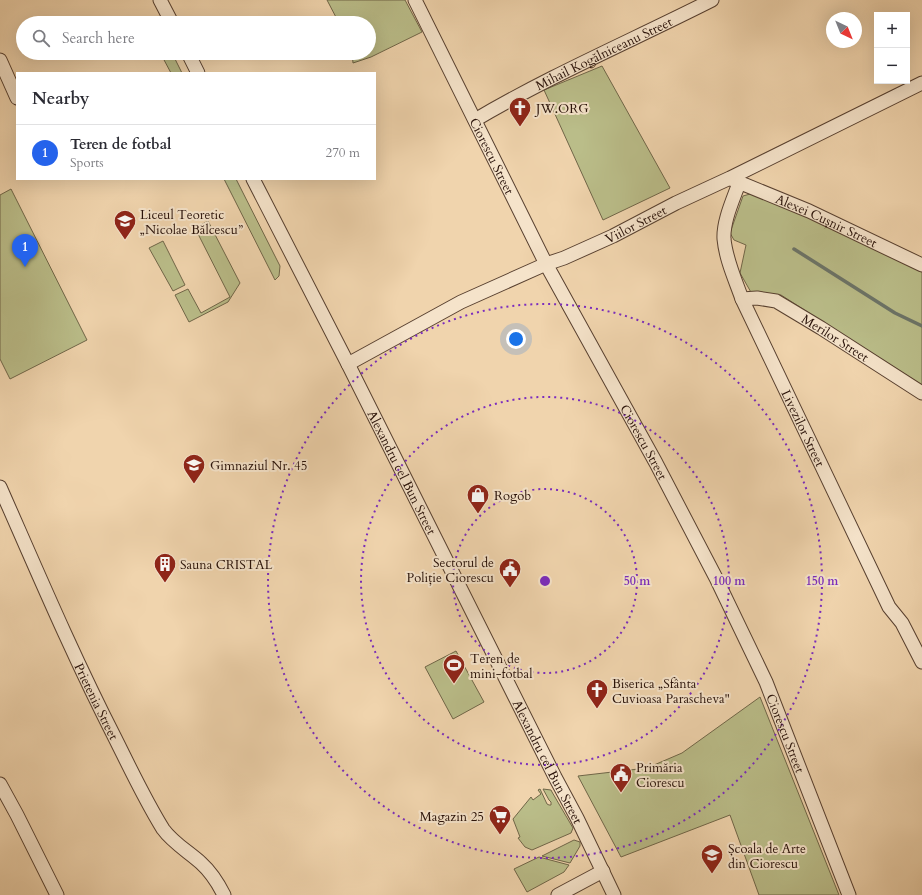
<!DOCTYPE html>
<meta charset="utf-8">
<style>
:root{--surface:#fff;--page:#f7f7f7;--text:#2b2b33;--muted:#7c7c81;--line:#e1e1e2;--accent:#2563eb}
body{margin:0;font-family:Cardo,serif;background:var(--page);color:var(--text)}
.controls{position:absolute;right:12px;top:12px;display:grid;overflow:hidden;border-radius:0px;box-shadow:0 4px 16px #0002}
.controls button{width:36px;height:36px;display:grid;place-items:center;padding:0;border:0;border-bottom:1px solid var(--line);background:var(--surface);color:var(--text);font:20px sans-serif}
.compass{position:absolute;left:826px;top:12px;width:36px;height:36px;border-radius:50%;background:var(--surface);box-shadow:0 4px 16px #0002;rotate:137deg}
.you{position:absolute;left:516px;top:339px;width:14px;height:14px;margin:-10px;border:3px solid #fff;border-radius:50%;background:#1a73e8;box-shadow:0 0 0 6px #1a73e833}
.badge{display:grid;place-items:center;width:26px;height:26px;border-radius:50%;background:var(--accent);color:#fff;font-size:13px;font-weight:700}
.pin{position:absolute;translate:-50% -33px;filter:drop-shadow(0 1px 2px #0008)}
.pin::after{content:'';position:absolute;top:21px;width:14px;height:12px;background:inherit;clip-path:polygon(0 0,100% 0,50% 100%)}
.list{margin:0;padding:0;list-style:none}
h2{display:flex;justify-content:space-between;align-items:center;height:52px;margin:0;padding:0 16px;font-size:17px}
h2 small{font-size:13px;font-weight:400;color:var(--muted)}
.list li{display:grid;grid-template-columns:26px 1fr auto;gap:12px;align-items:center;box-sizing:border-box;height:56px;padding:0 16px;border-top:1px solid var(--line)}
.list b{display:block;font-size:15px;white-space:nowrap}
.list p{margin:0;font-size:13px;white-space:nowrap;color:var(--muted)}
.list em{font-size:13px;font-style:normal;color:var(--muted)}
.icon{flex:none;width:22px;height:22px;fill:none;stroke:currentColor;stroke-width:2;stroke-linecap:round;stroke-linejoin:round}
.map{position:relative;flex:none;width:922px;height:895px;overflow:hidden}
.search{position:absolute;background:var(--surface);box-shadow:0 4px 16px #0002;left:16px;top:16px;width:360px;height:44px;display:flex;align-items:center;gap:10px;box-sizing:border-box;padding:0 14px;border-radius:22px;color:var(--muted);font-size:15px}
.panel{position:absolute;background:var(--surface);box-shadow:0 4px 16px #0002;left:16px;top:72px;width:360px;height:108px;border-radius:0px}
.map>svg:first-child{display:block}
</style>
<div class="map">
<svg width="922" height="895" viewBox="0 0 922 895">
<rect width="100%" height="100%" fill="#f0d4ad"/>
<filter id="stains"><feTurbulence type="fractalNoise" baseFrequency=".005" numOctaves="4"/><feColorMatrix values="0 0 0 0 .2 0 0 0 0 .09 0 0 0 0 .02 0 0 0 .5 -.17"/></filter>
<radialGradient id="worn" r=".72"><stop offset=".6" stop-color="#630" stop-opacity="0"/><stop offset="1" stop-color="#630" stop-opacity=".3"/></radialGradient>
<!-- green -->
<g fill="#babd89" stroke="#706648">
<path d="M 327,0 L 405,0 L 422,32 L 371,57 L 353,63 L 352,53 L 369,53 L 369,23 L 339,23 Z"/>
<path d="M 164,53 L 172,53 L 182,73 L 171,73 L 163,58 Z"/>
<path d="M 602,66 L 670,188 L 603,220 L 544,90 Z"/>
<path d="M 224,179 L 236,179 L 280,266 L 279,276 L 275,280 Z"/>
<path d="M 11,189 L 87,340 L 10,379 L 0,359 L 0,195 Z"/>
<path d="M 750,194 L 777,202 L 922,270 L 922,385 L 781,295 L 760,293 L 752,294 L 740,273 L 746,245 L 734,240 L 730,233 L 743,196 Z"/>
<path d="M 208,221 L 240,283 L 228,302 L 189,322 L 175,295 L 188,289 L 201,313 L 230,297 L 195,228 Z"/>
<path d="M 163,241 L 185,285 L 173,291 L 149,248 Z"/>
<path d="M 456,651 L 484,702 L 453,719 L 425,667 Z"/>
<path d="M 760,697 L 839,895 L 759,895 L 730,815 L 621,857 L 578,776 L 647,768 L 682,753 Z"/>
<path d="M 540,789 L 547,804 L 549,805 L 551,805 L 551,802 L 549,800 L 543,789 L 551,790 L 552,792 L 573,828 L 571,833 L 532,850 L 525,847 L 518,838 L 520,837 L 513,819 L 531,797 L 533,800 L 541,794 L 538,790 Z"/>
<path d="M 574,840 L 580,842 L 580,846 L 570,863 L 542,856 Z"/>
<path d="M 539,857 L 569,865 L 564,872 L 527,892 L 514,869 Z"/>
</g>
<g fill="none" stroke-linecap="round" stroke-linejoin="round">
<!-- stream -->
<path stroke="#6c7468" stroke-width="3.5" d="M 794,249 L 895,313 L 922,326"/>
<!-- minor casing -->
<g stroke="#584030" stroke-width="15">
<g id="minor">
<path d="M 160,0 L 172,23"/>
<path id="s1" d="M 415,0 L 546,264 L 656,463 L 716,578 L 766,682 L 849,895"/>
<path d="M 188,53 L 198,73"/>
<path d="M 0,60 L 17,98"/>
<path id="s2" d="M 475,120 C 551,75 633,40 712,0"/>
<path id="s3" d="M 253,179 L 348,364 L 555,777 L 577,818 L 614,895"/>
<path id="s4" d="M 731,179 L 809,211 L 922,265"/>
<path id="s5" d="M 739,183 C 733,200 723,221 724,239 C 726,260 735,279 742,299 L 889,607 L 902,623 L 922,662"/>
<path id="s6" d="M 742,299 L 757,298 L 776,301 L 821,328 L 922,393"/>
<path id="s7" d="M 348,364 L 461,302 L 546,264 L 564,258 L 613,236 L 676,203 L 730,178 L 922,83"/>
<path id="s8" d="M 0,487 C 37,571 73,656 115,738 C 130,768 145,800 163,829 C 173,843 189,852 201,863 C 211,872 218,883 224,895"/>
<path d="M 0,784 L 17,815 L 57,895"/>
<path d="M 558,895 L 603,871"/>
</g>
</g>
<!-- minor -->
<use href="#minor" stroke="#f5e3ca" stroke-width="13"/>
</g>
<!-- distance rings -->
<g fill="none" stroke="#7b2cbf" stroke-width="2" stroke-dasharray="2 4">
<circle cx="545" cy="581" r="92"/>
<circle cx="545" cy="581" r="184"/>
<circle cx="545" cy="581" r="277"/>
</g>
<!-- icons -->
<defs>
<g id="church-pin" transform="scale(1.15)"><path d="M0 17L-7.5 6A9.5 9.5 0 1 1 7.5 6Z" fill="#8f2418" stroke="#f5e3ca"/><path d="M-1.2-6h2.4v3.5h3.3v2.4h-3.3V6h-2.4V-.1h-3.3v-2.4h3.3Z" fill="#fff"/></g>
<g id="school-pin" transform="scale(1.15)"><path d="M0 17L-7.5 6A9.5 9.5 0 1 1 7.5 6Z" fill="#8f2418" stroke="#f5e3ca"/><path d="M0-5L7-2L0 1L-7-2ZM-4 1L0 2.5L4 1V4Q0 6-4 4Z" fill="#fff"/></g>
<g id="shop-pin" transform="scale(1.15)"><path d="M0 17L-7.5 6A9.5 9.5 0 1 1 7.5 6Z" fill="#8f2418" stroke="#f5e3ca"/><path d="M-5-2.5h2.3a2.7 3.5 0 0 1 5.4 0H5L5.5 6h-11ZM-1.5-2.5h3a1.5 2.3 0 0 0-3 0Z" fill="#fff"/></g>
<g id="building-pin" transform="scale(1.15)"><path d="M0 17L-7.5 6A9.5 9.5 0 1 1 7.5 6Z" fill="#8f2418" stroke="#f5e3ca"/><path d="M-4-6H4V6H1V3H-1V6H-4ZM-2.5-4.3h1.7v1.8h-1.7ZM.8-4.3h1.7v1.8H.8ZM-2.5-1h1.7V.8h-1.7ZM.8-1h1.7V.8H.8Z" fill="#fff"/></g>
<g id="civic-pin" transform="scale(1.15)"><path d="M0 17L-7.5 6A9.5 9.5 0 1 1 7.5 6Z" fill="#8f2418" stroke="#f5e3ca"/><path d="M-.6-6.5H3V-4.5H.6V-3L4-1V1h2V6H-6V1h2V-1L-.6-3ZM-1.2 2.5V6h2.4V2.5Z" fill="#fff"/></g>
<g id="stadium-pin" transform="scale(1.15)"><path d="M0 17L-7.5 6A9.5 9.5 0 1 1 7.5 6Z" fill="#8f2418" stroke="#f5e3ca"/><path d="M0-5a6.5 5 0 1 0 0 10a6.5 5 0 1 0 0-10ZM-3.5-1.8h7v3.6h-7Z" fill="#fff"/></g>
<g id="supermarket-pin" transform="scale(1.15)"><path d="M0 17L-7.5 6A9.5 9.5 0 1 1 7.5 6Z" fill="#8f2418" stroke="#f5e3ca"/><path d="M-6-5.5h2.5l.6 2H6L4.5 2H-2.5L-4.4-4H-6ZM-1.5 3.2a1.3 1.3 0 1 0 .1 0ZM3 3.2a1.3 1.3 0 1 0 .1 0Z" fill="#fff"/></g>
</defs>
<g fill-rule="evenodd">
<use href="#church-pin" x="520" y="108"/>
<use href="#school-pin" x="125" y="221"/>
<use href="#school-pin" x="194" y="465"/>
<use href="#shop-pin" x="478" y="495"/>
<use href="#building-pin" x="165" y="564"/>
<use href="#civic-pin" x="510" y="569"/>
<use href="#stadium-pin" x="454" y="665"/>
<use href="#church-pin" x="597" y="690"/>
<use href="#civic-pin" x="621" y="774"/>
<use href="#supermarket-pin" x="500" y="816"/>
<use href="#school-pin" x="712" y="855"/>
</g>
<g text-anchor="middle" stroke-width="4" stroke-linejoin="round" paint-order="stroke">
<!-- street labels -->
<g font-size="13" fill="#260f07" stroke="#f5e3ca">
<text dy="5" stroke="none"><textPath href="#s2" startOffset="145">Mihail Kogălniceanu Street</textPath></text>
<text dy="5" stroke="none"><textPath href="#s1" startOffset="174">Ciorescu Street</textPath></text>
<text dy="5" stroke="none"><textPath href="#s4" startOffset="104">Alexei Cușnir Street</textPath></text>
<text dy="5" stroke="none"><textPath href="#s7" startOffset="320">Viilor Street</textPath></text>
<text dy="5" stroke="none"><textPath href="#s6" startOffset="104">Merilor Street</textPath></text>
<text dy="5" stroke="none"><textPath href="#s5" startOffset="264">Livezilor Street</textPath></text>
<text dy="5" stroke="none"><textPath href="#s1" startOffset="498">Ciorescu Street</textPath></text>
<text dy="5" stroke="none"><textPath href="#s3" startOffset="329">Alexandru cel Bun Street</textPath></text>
<text dy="5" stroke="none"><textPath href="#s8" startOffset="235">Prietenia Street</textPath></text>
<text dy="5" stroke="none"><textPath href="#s1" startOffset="822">Ciorescu Street</textPath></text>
<text dy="5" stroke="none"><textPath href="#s3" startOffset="653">Alexandru cel Bun Street</textPath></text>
</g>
<!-- poi labels -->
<g font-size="13" fill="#260f07" stroke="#f5e3ca" text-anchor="start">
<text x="536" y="113">JW.ORG</text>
<text x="140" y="219">Liceul Teoretic<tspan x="140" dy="15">„Nicolae Bălcescu”</tspan></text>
<text x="210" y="470">Gimnaziul Nr. 45</text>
<text x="494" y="500">Rogob</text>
<text x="494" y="567" text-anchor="end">Sectorul de<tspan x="494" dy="15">Poliție Ciorescu</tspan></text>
<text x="180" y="569">Sauna CRISTAL</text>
<text x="470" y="663">Teren de<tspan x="470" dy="15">mini-fotbal</tspan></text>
<text x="612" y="688">Biserica „Sfânta<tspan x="612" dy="15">Cuvioasa Parascheva"</tspan></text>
<text x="636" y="772">Primăria<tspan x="636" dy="15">Ciorescu</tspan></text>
<text x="484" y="821" text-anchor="end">Magazin 25</text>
<text x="728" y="853">Școala de Arte<tspan x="728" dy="15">din Ciorescu</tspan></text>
</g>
</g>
<circle cx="545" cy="581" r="6" fill="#7b2cbf" stroke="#f5e3ca" stroke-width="2"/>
<g font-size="12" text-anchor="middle" font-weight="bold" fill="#7b2cbf" stroke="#f5e3ca" stroke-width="4" stroke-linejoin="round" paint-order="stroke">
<text x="637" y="585">50 m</text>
<text x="729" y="585">100 m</text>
<text x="822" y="585">150 m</text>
</g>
<rect width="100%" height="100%" filter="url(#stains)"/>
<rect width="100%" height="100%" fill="url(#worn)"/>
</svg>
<div class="controls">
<button>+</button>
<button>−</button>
</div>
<svg class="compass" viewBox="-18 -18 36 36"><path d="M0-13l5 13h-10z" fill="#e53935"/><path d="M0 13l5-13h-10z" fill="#7c7c81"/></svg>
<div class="you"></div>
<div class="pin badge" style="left:25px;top:267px">1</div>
<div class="search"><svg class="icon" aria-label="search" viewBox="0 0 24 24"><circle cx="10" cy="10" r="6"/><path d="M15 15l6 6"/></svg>Search here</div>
<section class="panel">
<h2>Nearby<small></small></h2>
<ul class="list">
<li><span class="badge">1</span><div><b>Teren de fotbal</b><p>Sports</p></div><em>270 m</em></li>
</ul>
</section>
</div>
